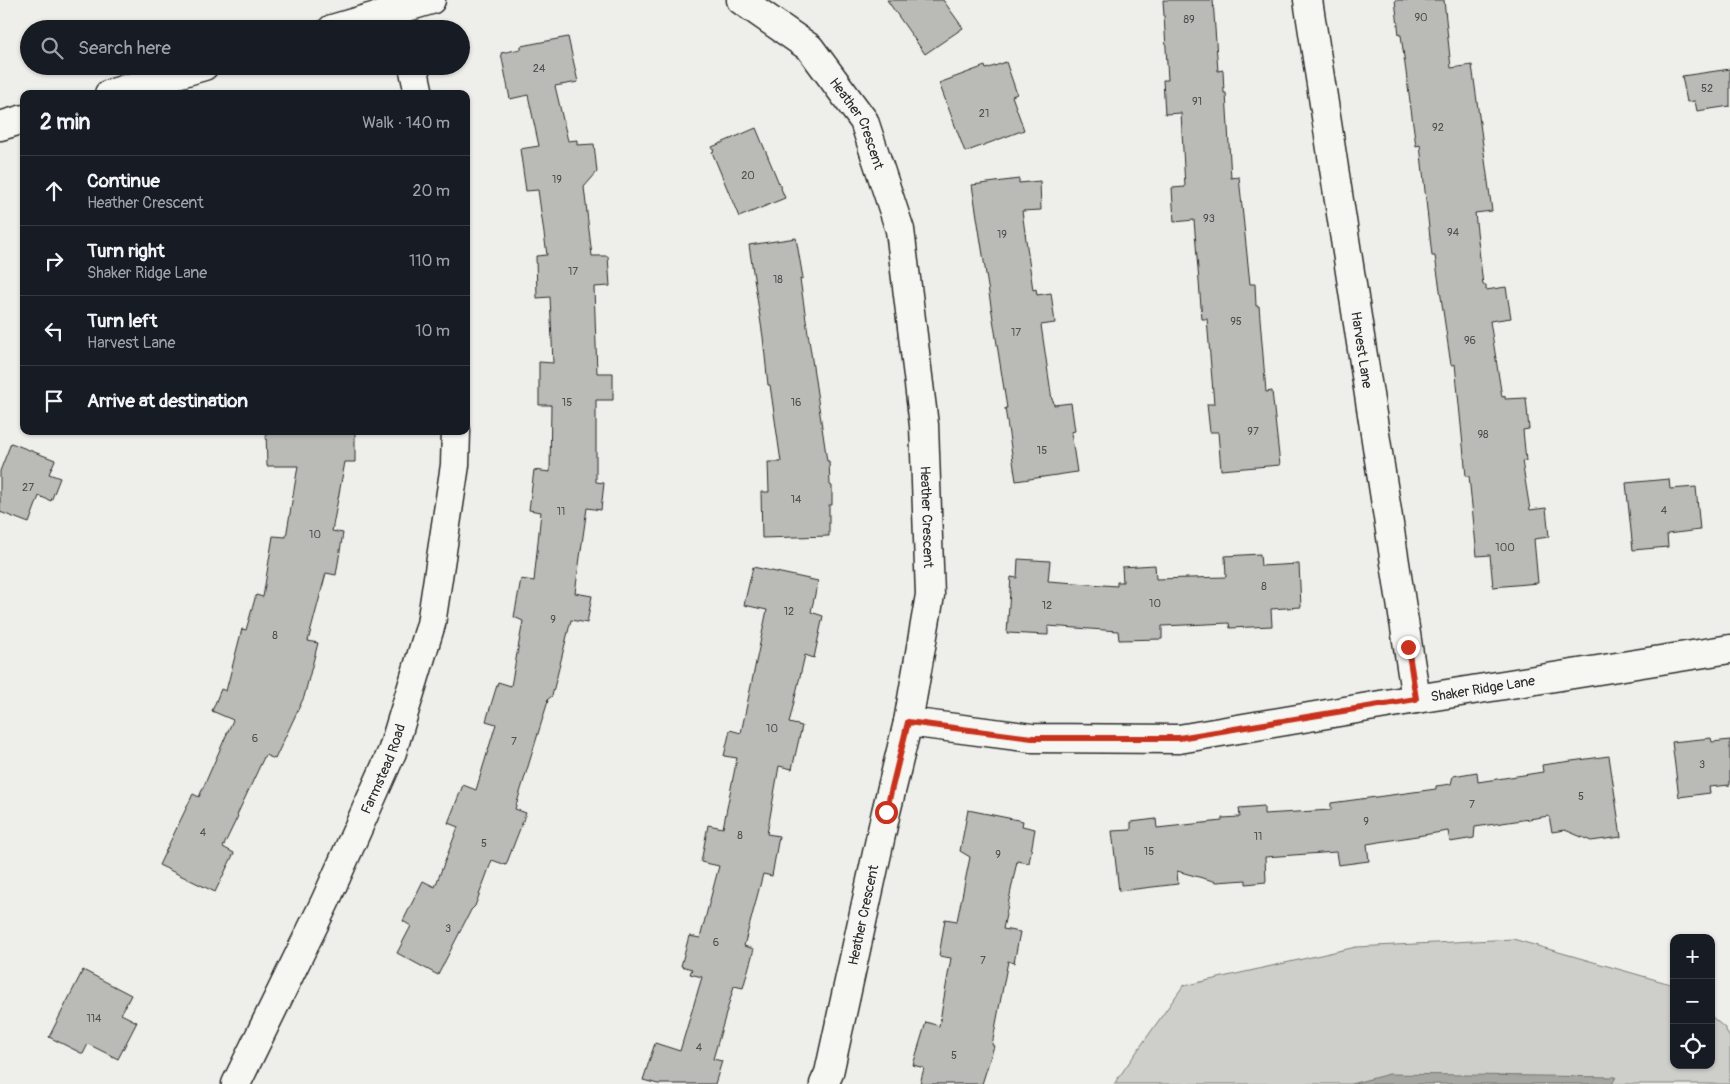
<!DOCTYPE html>
<meta charset="utf-8">
<style>
:root{--surface:#171b24;--page:#20242c;--text:#f1f3f6;--muted:#9ea1a6;--line:#363941}
body{margin:0;font-family:Pangolin,sans-serif;background:var(--page);color:var(--text)}
.controls{position:absolute;right:15px;bottom:15px;display:grid;overflow:hidden;border-radius:10px;box-shadow:0 1px 4px #0004}
.controls button{width:45px;height:45px;display:grid;place-items:center;padding:0;border:0;border-bottom:1px solid var(--line);background:var(--surface);color:var(--text);font:25px sans-serif}
.stop{position:absolute;width:15px;height:15px;margin:-11px;border:4px solid #c8321e;border-radius:50%;background:#fff}
.stop.end{background:#c8321e;border-color:#fff;box-shadow:0 1px 5px #0008}
.list{margin:0;padding:0;list-style:none}
h2{display:flex;justify-content:space-between;align-items:center;height:65px;margin:0;padding:0 20px;font-size:21px}
h2 small{font-size:16px;font-weight:400;color:var(--muted)}
.list li{display:grid;grid-template-columns:32px 1fr auto;gap:15px;align-items:center;box-sizing:border-box;height:70px;padding:0 20px;border-top:1px solid var(--line)}
.list b{display:block;font-size:19px;white-space:nowrap}
.list p{margin:0;font-size:16px;white-space:nowrap;color:var(--muted)}
.list em{font-size:16px;font-style:normal;color:var(--muted)}
.icon{flex:none;width:28px;height:28px;fill:none;stroke:currentColor;stroke-width:2;stroke-linecap:round;stroke-linejoin:round}
.map{position:relative;flex:none;width:1730px;height:1084px;overflow:hidden}
.search{position:absolute;background:var(--surface);box-shadow:0 1px 4px #0004;left:20px;top:20px;width:450px;height:55px;display:flex;align-items:center;gap:12px;box-sizing:border-box;padding:0 18px;border-radius:28px;color:var(--muted);font-size:19px}
.panel{position:absolute;background:var(--surface);box-shadow:0 1px 4px #0004;left:20px;top:90px;width:450px;height:345px;border-radius:10px}
.map>svg:first-child{display:block}
</style>
<div class="map">
<svg width="1730" height="1084" viewBox="0 0 1730 1084">
<rect width="100%" height="100%" fill="#eeeeea"/>
<filter id="ink" filterUnits="userSpaceOnUse"><feTurbulence type="fractalNoise" baseFrequency=".02" numOctaves="2"/><feDisplacementMap in="SourceGraphic" scale="10" xChannelSelector="R" yChannelSelector="G"/><feConvolveMatrix kernelMatrix="1 2 1 2 8 2 1 2 1" color-interpolation-filters="sRGB"/></filter>
<g filter="url(#ink)">
<!-- green -->
<path fill="#cececa" stroke="#7c7c7a" d="M 1513,939 L 1674,985 L 1674,1065 L 1711,1065 L 1711,1016 L 1725,1028 L 1730,1038 L 1730,1084 L 1114,1084 L 1183,986 L 1356,947 Z"/>
<!-- water -->
<path fill="#a6a6a3" stroke="#757573" d="M 1389,1074 L 1616,1077 L 1612,1084 L 1351,1084 Z"/>
<!-- building -->
<g fill="#babab7" stroke="#2b2b2b">
<path d="M 887,0 L 943,0 L 963,28 L 925,54 Z"/>
<path d="M 1163,0 L 1213,0 L 1218,71 L 1223,70 L 1224,93 L 1226,93 L 1231,178 L 1239,177 L 1250,284 L 1255,284 L 1256,306 L 1259,306 L 1266,392 L 1272,391 L 1280,465 L 1221,470 L 1218,432 L 1210,432 L 1207,404 L 1214,404 L 1207,319 L 1202,319 L 1194,220 L 1174,222 L 1172,188 L 1185,187 L 1181,113 L 1165,114 L 1163,80 L 1168,80 Z"/>
<path d="M 1395,0 L 1444,0 L 1451,68 L 1472,65 L 1492,211 L 1475,213 L 1483,285 L 1486,285 L 1486,290 L 1506,287 L 1511,318 L 1490,321 L 1502,397 L 1505,396 L 1505,399 L 1526,398 L 1529,429 L 1523,430 L 1526,461 L 1522,461 L 1530,510 L 1546,508 L 1549,537 L 1534,539 L 1538,583 L 1493,587 L 1490,555 L 1477,556 L 1469,476 L 1466,476 L 1455,364 L 1451,365 L 1435,256 L 1432,256 L 1420,145 L 1416,146 L 1401,35 L 1399,35 Z"/>
<path d="M 568,37 L 578,82 L 555,86 L 568,141 L 577,140 L 577,145 L 594,144 L 597,172 L 584,187 L 592,256 L 608,256 L 610,286 L 594,287 L 597,373 L 613,373 L 613,400 L 596,400 L 596,482 L 604,483 L 601,510 L 587,508 L 575,593 L 592,596 L 587,623 L 571,620 L 552,696 L 547,700 L 548,701 L 515,809 L 526,813 L 506,865 L 492,860 L 475,906 L 471,910 L 438,975 L 397,953 L 411,926 L 403,921 L 423,881 L 435,887 L 458,827 L 448,823 L 463,785 L 476,790 L 496,724 L 486,721 L 498,682 L 511,686 L 523,621 L 514,617 L 521,579 L 534,581 L 541,512 L 529,510 L 534,470 L 550,472 L 551,405 L 539,405 L 539,362 L 553,363 L 550,297 L 537,298 L 536,256 L 547,255 L 538,190 L 526,191 L 520,149 L 539,146 L 528,95 L 510,99 L 501,53 L 521,49 L 521,46 Z"/>
<path d="M 1006,62 L 1017,94 L 1012,96 L 1024,130 L 965,152 L 939,83 L 985,66 L 986,69 Z"/>
<path d="M 1730,69 L 1730,106 L 1697,111 L 1695,101 L 1687,102 L 1682,76 Z"/>
<path d="M 756,128 L 785,198 L 739,217 L 712,152 L 714,151 L 712,147 Z"/>
<path d="M 1019,179 L 1019,183 L 1040,181 L 1041,210 L 1022,211 L 1033,290 L 1036,289 L 1037,295 L 1051,293 L 1055,323 L 1041,325 L 1052,400 L 1053,400 L 1054,405 L 1071,403 L 1075,431 L 1071,432 L 1077,472 L 1016,481 L 1005,408 L 1007,408 L 972,185 Z"/>
<path d="M 796,238 L 803,278 L 800,279 L 827,461 L 829,461 L 830,485 L 832,486 L 832,505 L 829,505 L 829,536 L 762,538 L 761,492 L 769,492 L 768,462 L 781,462 L 770,385 L 768,385 L 763,337 L 749,245 Z"/>
<path d="M 266,431 L 355,431 L 355,462 L 345,462 L 332,531 L 343,533 L 336,575 L 326,573 L 308,641 L 318,643 L 304,697 L 275,759 L 265,755 L 237,815 L 238,816 L 223,847 L 234,853 L 215,892 L 159,865 L 193,794 L 199,797 L 233,720 L 212,711 L 221,689 L 226,691 L 242,629 L 246,630 L 256,595 L 263,597 L 273,536 L 286,537 L 298,466 L 267,466 Z"/>
<path d="M 11,443 L 55,460 L 49,474 L 60,478 L 51,501 L 39,496 L 29,523 L 0,512 L 0,471 Z"/>
<path d="M 1669,479 L 1670,489 L 1696,487 L 1700,530 L 1667,534 L 1668,547 L 1633,550 L 1626,483 Z"/>
<path d="M 1260,554 L 1261,566 L 1299,564 L 1301,607 L 1271,609 L 1272,626 L 1230,628 L 1229,623 L 1162,626 L 1162,639 L 1119,640 L 1118,631 L 1048,626 L 1048,635 L 1007,633 L 1011,577 L 1017,578 L 1018,559 L 1050,561 L 1048,581 L 1117,586 L 1117,582 L 1123,582 L 1122,567 L 1155,565 L 1156,579 L 1226,577 L 1225,556 Z"/>
<path d="M 753,567 L 818,581 L 811,612 L 823,616 L 814,658 L 805,655 L 789,723 L 802,726 L 792,769 L 779,766 L 767,834 L 779,836 L 772,876 L 763,874 L 744,946 L 754,949 L 743,988 L 734,986 L 713,1059 L 722,1061 L 715,1084 L 658,1084 L 643,1080 L 655,1043 L 680,1051 L 702,977 L 690,974 L 692,969 L 681,966 L 689,936 L 700,938 L 719,866 L 701,862 L 708,825 L 723,828 L 737,758 L 724,756 L 730,730 L 741,733 L 767,610 L 744,605 Z"/>
<path d="M 1711,738 L 1712,742 L 1730,740 L 1730,785 L 1709,787 L 1710,793 L 1679,797 L 1672,742 Z"/>
<path d="M 1609,756 L 1621,837 L 1591,841 L 1565,830 L 1552,832 L 1549,816 L 1475,827 L 1474,838 L 1450,842 L 1448,831 L 1367,844 L 1369,861 L 1338,865 L 1336,852 L 1265,857 L 1266,882 L 1246,884 L 1246,880 L 1217,882 L 1177,871 L 1178,884 L 1119,891 L 1112,831 L 1131,830 L 1131,822 L 1156,819 L 1157,828 L 1222,821 L 1222,818 L 1240,817 L 1239,808 L 1264,806 L 1264,814 L 1331,810 L 1331,803 L 1436,789 L 1436,786 L 1451,784 L 1453,776 L 1477,772 L 1478,782 L 1543,772 L 1542,765 Z"/>
<path d="M 968,810 L 1023,821 L 1022,826 L 1035,829 L 1029,863 L 1017,861 L 1003,929 L 1020,932 L 1014,963 L 1008,961 L 992,1045 L 994,1046 L 982,1084 L 920,1084 L 924,1068 L 913,1065 L 926,1022 L 939,1026 L 951,958 L 939,956 L 945,919 L 957,921 L 970,857 L 960,851 Z"/>
<path d="M 83,970 L 131,995 L 121,1014 L 137,1022 L 118,1059 L 88,1044 L 83,1054 L 49,1037 Z"/>
</g>
<g fill="none" stroke-linecap="round" stroke-linejoin="round">
<!-- street casing -->
<g stroke="#2b2b2b" stroke-width="31">
<g id="street">
<path id="s1" d="M 741,0 L 810,48 L 864,121 L 900,230 L 924,425 L 930,595 L 908,722 L 886,812 L 829,1073 L 824,1084"/>
<path id="s2" d="M 1308,0 L 1416,699"/>
<path d="M 332,29 L 431,0"/>
<path d="M 413,66 L 419,94"/>
<path d="M 109,94 L 204,66"/>
<path d="M 0,126 L 24,119"/>
<path id="s3" d="M 908,722 L 1032,738 L 1179,739 L 1416,699 L 1730,649"/>
<path id="s4" d="M 236,1084 L 325,902 L 392,752 L 431,624 L 455,465 L 456,431"/>
</g>
</g>
<!-- street -->
<use href="#street" stroke="#f6f6f2" stroke-width="28"/>
</g>
</g>
<g fill="none" stroke-linecap="round" stroke-linejoin="round" filter="url(#ink)">
<!-- route -->
<path stroke="#c8321e" stroke-width="6" d="M 886,812 L 908,722 L 1032,738 L 1179,738 L 1416,699 L 1408,647"/>
</g>
<g text-anchor="middle" stroke-width="4" stroke-linejoin="round" paint-order="stroke">
<!-- number labels -->
<g font-size="11" fill="#4f4f4e">
<text x="1421" y="21">90</text>
<text x="1189" y="23">89</text>
<text x="539" y="72">24</text>
<text x="1707" y="92">52</text>
<text x="1197" y="105">91</text>
<text x="984" y="117">21</text>
<text x="1438" y="131">92</text>
<text x="748" y="179">20</text>
<text x="557" y="183">19</text>
<text x="1209" y="222">93</text>
<text x="1453" y="236">94</text>
<text x="1002" y="238">19</text>
<text x="573" y="275">17</text>
<text x="778" y="283">18</text>
<text x="1236" y="325">95</text>
<text x="1016" y="336">17</text>
<text x="1470" y="344">96</text>
<text x="567" y="406">15</text>
<text x="796" y="406">16</text>
<text x="1253" y="435">97</text>
<text x="1483" y="438">98</text>
<text x="1042" y="454">15</text>
<text x="28" y="491">27</text>
<text x="796" y="503">14</text>
<text x="1664" y="514">4</text>
<text x="561" y="515">11</text>
<text x="315" y="538">10</text>
<text x="1505" y="551">100</text>
<text x="1264" y="590">8</text>
<text x="1155" y="607">10</text>
<text x="1047" y="609">12</text>
<text x="789" y="615">12</text>
<text x="553" y="623">9</text>
<text x="275" y="639">8</text>
<text x="772" y="732">10</text>
<text x="255" y="742">6</text>
<text x="514" y="745">7</text>
<text x="1702" y="768">3</text>
<text x="1581" y="800">5</text>
<text x="1472" y="808">7</text>
<text x="1366" y="825">9</text>
<text x="203" y="836">4</text>
<text x="740" y="839">8</text>
<text x="1258" y="840">11</text>
<text x="484" y="847">5</text>
<text x="1149" y="855">15</text>
<text x="998" y="858">9</text>
<text x="448" y="932">3</text>
<text x="716" y="946">6</text>
<text x="983" y="964">7</text>
<text x="94" y="1022">114</text>
<text x="699" y="1051">4</text>
<text x="954" y="1059">5</text>
</g>
<!-- street labels -->
<g font-size="14" fill="#2b2b2b" stroke="#f6f6f2">
<text dy="5" stroke="none"><textPath href="#s1" startOffset="174">Heather Crescent</textPath></text>
<text dy="5" stroke="none"><textPath href="#s2" startOffset="354">Harvest Lane</textPath></text>
<text dy="5" stroke="none"><textPath href="#s1" startOffset="578">Heather Crescent</textPath></text>
<text dy="5" stroke="none"><textPath href="#s3" startOffset="580">Shaker Ridge Lane</textPath></text>
<text dy="5" stroke="none"><textPath href="#s4" startOffset="348">Farmstead Road</textPath></text>
<text transform="translate(863 915) rotate(-78)" y="5">Heather Crescent</text>
</g>
</g>
</svg>
<div class="controls">
<button>+</button>
<button>−</button>
<button><svg class="icon" aria-label="locate" viewBox="0 0 24 24"><circle cx="12" cy="12" r="6"/><path d="M12 2v4M12 18v4M2 12h4M18 12h4"/></svg></button>
</div>
<div class="stop" style="left:886px;top:812px"></div>
<div class="stop end" style="left:1408px;top:647px"></div>
<div class="search"><svg class="icon" aria-label="search" viewBox="0 0 24 24"><circle cx="10" cy="10" r="6"/><path d="M15 15l6 6"/></svg>Search here</div>
<section class="panel">
<h2>2 min<small>Walk · 140 m</small></h2>
<ul class="list">
<li><svg class="icon" aria-label="ahead" viewBox="0 0 24 24"><path d="M12 20V5M6 11l6-6 6 6"/></svg><div><b>Continue</b><p>Heather Crescent</p></div><em>20 m</em></li>
<li><svg class="icon" aria-label="right" viewBox="0 0 24 24"><path d="M7 20v-9h11M14 6l5 5-5 5"/></svg><div><b>Turn right</b><p>Shaker Ridge Lane</p></div><em>110 m</em></li>
<li><svg class="icon" aria-label="left" viewBox="0 0 24 24"><path d="M17 20v-9H6M10 6l-5 5 5 5"/></svg><div><b>Turn left</b><p>Harvest Lane</p></div><em>10 m</em></li>
<li><svg class="icon" aria-label="arrive" viewBox="0 0 24 24"><path d="M6 21V4h12l-3 4 3 4H6"/></svg><div><b>Arrive at destination</b></div></li>
</ul>
</section>
</div>
